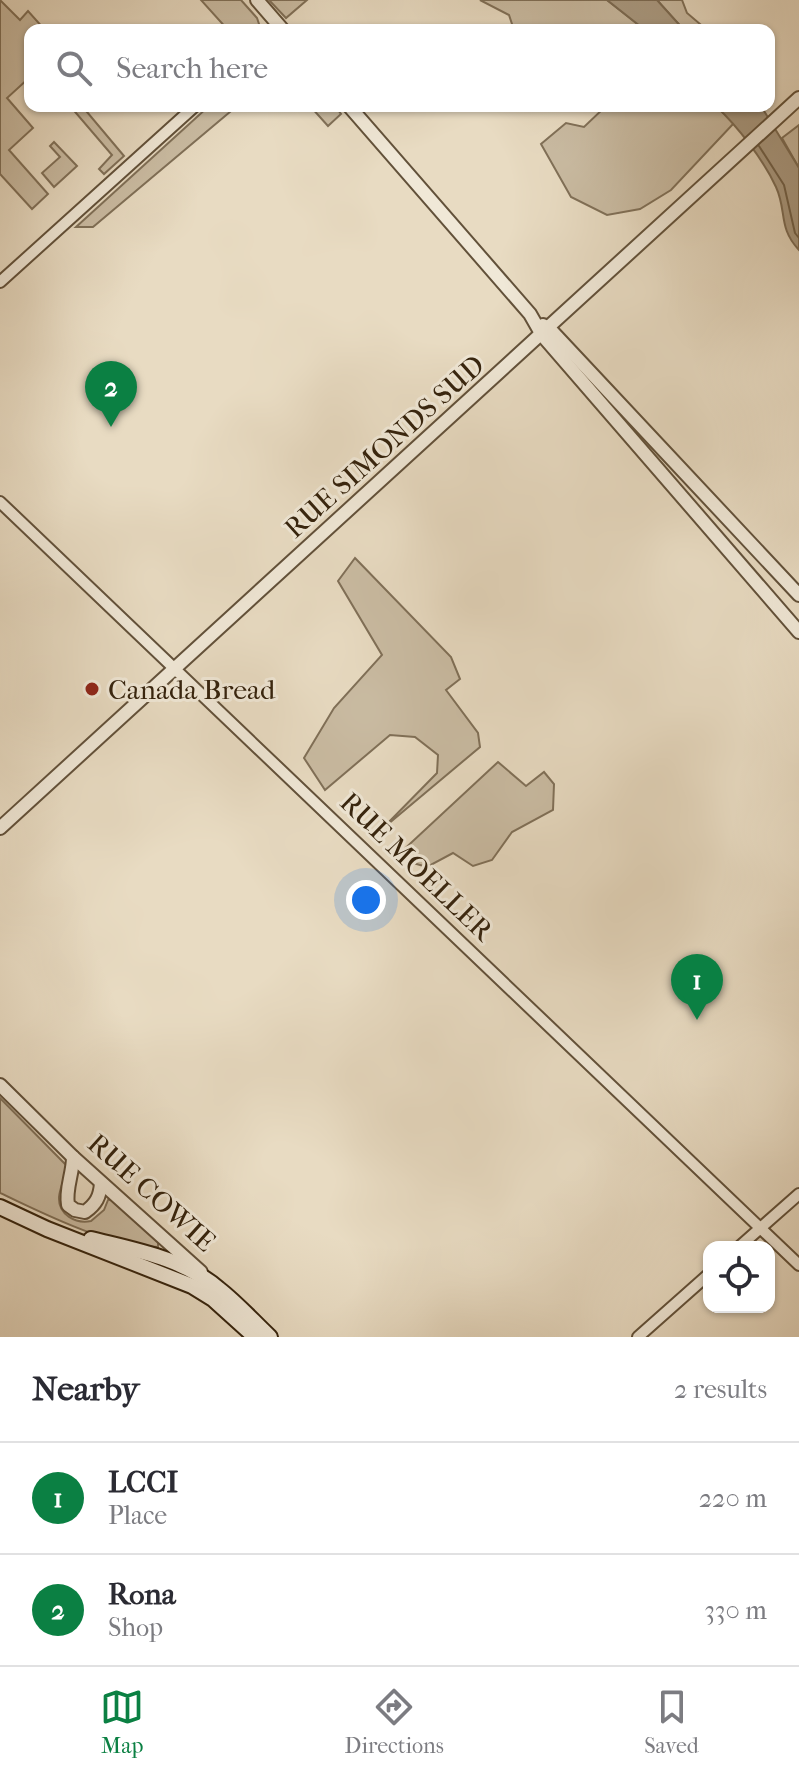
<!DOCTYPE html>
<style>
:root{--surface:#fff;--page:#f2f2f3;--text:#2b2b33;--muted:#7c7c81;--line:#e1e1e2;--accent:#0b8043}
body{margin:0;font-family:"IM FELL French Canon",serif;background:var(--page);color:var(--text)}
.controls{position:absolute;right:24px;bottom:24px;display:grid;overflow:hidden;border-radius:16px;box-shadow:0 2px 6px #0004}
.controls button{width:72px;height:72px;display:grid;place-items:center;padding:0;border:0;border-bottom:2px solid var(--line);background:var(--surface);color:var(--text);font:40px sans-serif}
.you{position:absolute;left:366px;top:900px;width:28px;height:28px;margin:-20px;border:6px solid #fff;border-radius:50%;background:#1a73e8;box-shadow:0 0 0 12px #1a73e833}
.badge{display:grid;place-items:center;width:52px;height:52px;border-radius:50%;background:var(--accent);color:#fff;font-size:26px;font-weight:700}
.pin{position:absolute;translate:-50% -66px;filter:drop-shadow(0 2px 4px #0008)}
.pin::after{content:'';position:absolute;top:42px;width:28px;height:24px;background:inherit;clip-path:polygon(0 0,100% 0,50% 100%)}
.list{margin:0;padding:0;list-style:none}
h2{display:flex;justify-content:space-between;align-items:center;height:104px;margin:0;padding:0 32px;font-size:34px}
h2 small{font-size:26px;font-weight:400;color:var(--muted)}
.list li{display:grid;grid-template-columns:52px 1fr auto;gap:24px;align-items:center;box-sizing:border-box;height:112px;padding:0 32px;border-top:2px solid var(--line)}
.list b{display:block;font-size:30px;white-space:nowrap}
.list p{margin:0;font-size:26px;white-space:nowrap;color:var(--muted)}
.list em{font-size:26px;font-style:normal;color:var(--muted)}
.icon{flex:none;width:44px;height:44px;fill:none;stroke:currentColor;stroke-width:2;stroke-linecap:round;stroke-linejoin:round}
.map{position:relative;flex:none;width:799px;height:1337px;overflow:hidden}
.search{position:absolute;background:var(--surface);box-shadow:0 2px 6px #0004;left:24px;right:24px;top:24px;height:88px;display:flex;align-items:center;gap:20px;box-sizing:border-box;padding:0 28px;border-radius:16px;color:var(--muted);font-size:30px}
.sheet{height:328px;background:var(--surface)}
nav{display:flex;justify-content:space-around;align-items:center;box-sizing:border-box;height:112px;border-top:2px solid var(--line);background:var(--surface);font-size:22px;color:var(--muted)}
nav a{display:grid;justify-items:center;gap:4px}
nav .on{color:var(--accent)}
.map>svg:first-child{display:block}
</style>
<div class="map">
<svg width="799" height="1337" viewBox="0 0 799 1337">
<rect width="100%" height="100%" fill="#e8dbc2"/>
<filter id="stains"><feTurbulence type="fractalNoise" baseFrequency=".0025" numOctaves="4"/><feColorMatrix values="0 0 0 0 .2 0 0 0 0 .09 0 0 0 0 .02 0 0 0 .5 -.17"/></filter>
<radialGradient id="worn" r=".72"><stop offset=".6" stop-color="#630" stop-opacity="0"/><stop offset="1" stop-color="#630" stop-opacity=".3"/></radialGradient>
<!-- green -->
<g fill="#cabca3" stroke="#807058" stroke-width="2">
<path d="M 0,0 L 20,20 L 28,11 L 45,30 L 30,30 L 30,77 L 7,98 L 33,128 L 9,150 L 48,194 L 32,209 L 0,174 Z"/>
<path d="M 201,0 L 241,0 L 257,18 L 261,30 L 228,30 Z"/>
<path d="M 269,0 L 307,0 L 286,18 Z"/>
<path d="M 480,0 L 607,0 L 645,30 L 514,30 L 509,15 Z"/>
<path d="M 657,0 L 682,0 L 687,13 L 707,30 L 684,30 Z"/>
<path d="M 70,106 L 82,106 L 124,156 L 104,174 L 99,169 L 112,155 Z"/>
<path d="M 209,106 L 237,106 L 93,227 L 76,227 Z"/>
<path d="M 310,106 L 335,106 L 341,114 L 328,126 Z"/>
<path d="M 606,106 L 716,106 L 734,123 L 671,190 L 640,209 L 607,215 L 571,197 L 541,144 L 566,123 L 584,127 Z"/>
<path d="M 799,125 L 799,168 L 782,138 Z"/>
<path d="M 54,142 L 77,166 L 54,187 L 42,173 L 60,157 L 50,146 Z"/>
<path d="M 355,558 L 451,657 L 460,679 L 446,690 L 478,733 L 480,747 L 381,830 L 437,773 L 438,755 L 415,737 L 390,735 L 325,790 L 304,758 L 334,708 L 382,655 L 338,581 Z"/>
<path d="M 498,762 L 526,786 L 544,772 L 554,784 L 553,810 L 512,832 L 492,860 L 473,866 L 453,853 L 427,867 L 406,861 L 399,854 Z"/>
<path d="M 0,1098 L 66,1165 C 66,1179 60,1186 59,1197 C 58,1215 76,1224 91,1221 L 104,1210 L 108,1200 L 112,1199 L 158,1242 L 158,1247 C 104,1245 47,1215 0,1193 Z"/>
</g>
<!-- water -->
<g fill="#ab9c84" stroke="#7c6c54" stroke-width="2">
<path d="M 607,0 L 657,0 L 684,30 L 645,30 Z"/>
<path d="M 716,106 L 761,106 L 799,168 L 799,250 C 778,228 787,211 776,187 C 763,159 738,127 716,106 Z"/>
</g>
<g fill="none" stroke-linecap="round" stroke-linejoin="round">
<!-- shore -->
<path stroke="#706048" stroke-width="2" d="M 759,146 L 784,185 L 795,233 L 799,238"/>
<!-- minor casing -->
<g stroke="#62513a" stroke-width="14">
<g id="minor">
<path d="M 0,282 L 195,106"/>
<path d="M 0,502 L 799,1265"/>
<path d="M 739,1247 L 799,1194"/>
<path d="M 638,1337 L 709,1274"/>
</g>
</g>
<!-- tertiary casing -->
<g stroke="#62513a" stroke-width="16">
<g id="tertiary">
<path d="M 257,0 L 283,30"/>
<path d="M 349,106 L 530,314 L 542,335 L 799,632"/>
<path d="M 543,325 L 549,328 L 799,595"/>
<path d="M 0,828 L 799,98"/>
<path d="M 0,1085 L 73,1157 L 201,1272"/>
<path d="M 73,1157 C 73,1174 65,1189 68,1205 L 75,1210 L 85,1212 C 96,1204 100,1197 101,1183"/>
</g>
</g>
<!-- secondary casing -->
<g stroke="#35230d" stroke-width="18">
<g id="secondary">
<path d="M 0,1207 L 47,1229 L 192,1286 L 213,1299 L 255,1337"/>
<path d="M 91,1239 C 135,1250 183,1258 219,1289 C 237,1303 253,1321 270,1337"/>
</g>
</g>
<!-- minor -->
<use href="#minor" stroke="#f0e8d7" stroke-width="10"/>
<!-- tertiary -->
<use href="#tertiary" stroke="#f0e8d7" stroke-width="12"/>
<!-- secondary -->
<use href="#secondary" stroke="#f0e8d7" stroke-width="14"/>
</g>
<!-- markers -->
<circle fill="#8f2418" stroke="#f0e8d7" stroke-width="3" cx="92" cy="689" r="8"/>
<g text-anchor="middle" stroke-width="6" stroke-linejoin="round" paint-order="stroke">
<!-- street labels -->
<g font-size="28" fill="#35230d" stroke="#f0e8d7">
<text transform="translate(384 446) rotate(-42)" y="10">RUE SIMONDS SUD</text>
<text transform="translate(417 866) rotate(44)" y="10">RUE MOELLER</text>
<text transform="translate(152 1192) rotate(42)" y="10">RUE COWIE</text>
</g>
<!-- poi labels -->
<g font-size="28" fill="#35230d" stroke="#f0e8d7" text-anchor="start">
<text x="108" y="699">Canada Bread</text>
</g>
</g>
<rect width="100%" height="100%" filter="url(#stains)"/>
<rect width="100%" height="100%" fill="url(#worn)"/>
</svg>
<div class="controls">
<button><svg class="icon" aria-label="locate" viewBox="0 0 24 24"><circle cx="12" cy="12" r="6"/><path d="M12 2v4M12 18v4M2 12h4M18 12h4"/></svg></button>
</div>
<div class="you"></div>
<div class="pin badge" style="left:697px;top:1020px">1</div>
<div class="pin badge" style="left:111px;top:427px">2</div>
<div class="search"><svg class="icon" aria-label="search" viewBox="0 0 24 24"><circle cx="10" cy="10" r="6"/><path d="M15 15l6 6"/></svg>Search here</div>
</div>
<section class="sheet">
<h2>Nearby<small>2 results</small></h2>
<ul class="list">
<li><span class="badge">1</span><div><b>LCCI</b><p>Place</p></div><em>220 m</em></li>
<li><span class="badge">2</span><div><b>Rona</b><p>Shop</p></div><em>330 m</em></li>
</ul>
</section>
<nav>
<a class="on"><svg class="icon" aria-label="map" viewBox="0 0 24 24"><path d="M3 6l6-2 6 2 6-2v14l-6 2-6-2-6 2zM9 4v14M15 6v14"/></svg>Map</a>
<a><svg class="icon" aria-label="directions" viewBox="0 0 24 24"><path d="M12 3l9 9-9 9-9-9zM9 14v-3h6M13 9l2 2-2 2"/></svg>Directions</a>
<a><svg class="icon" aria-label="saved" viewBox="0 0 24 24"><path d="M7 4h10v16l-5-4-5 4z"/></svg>Saved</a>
</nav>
